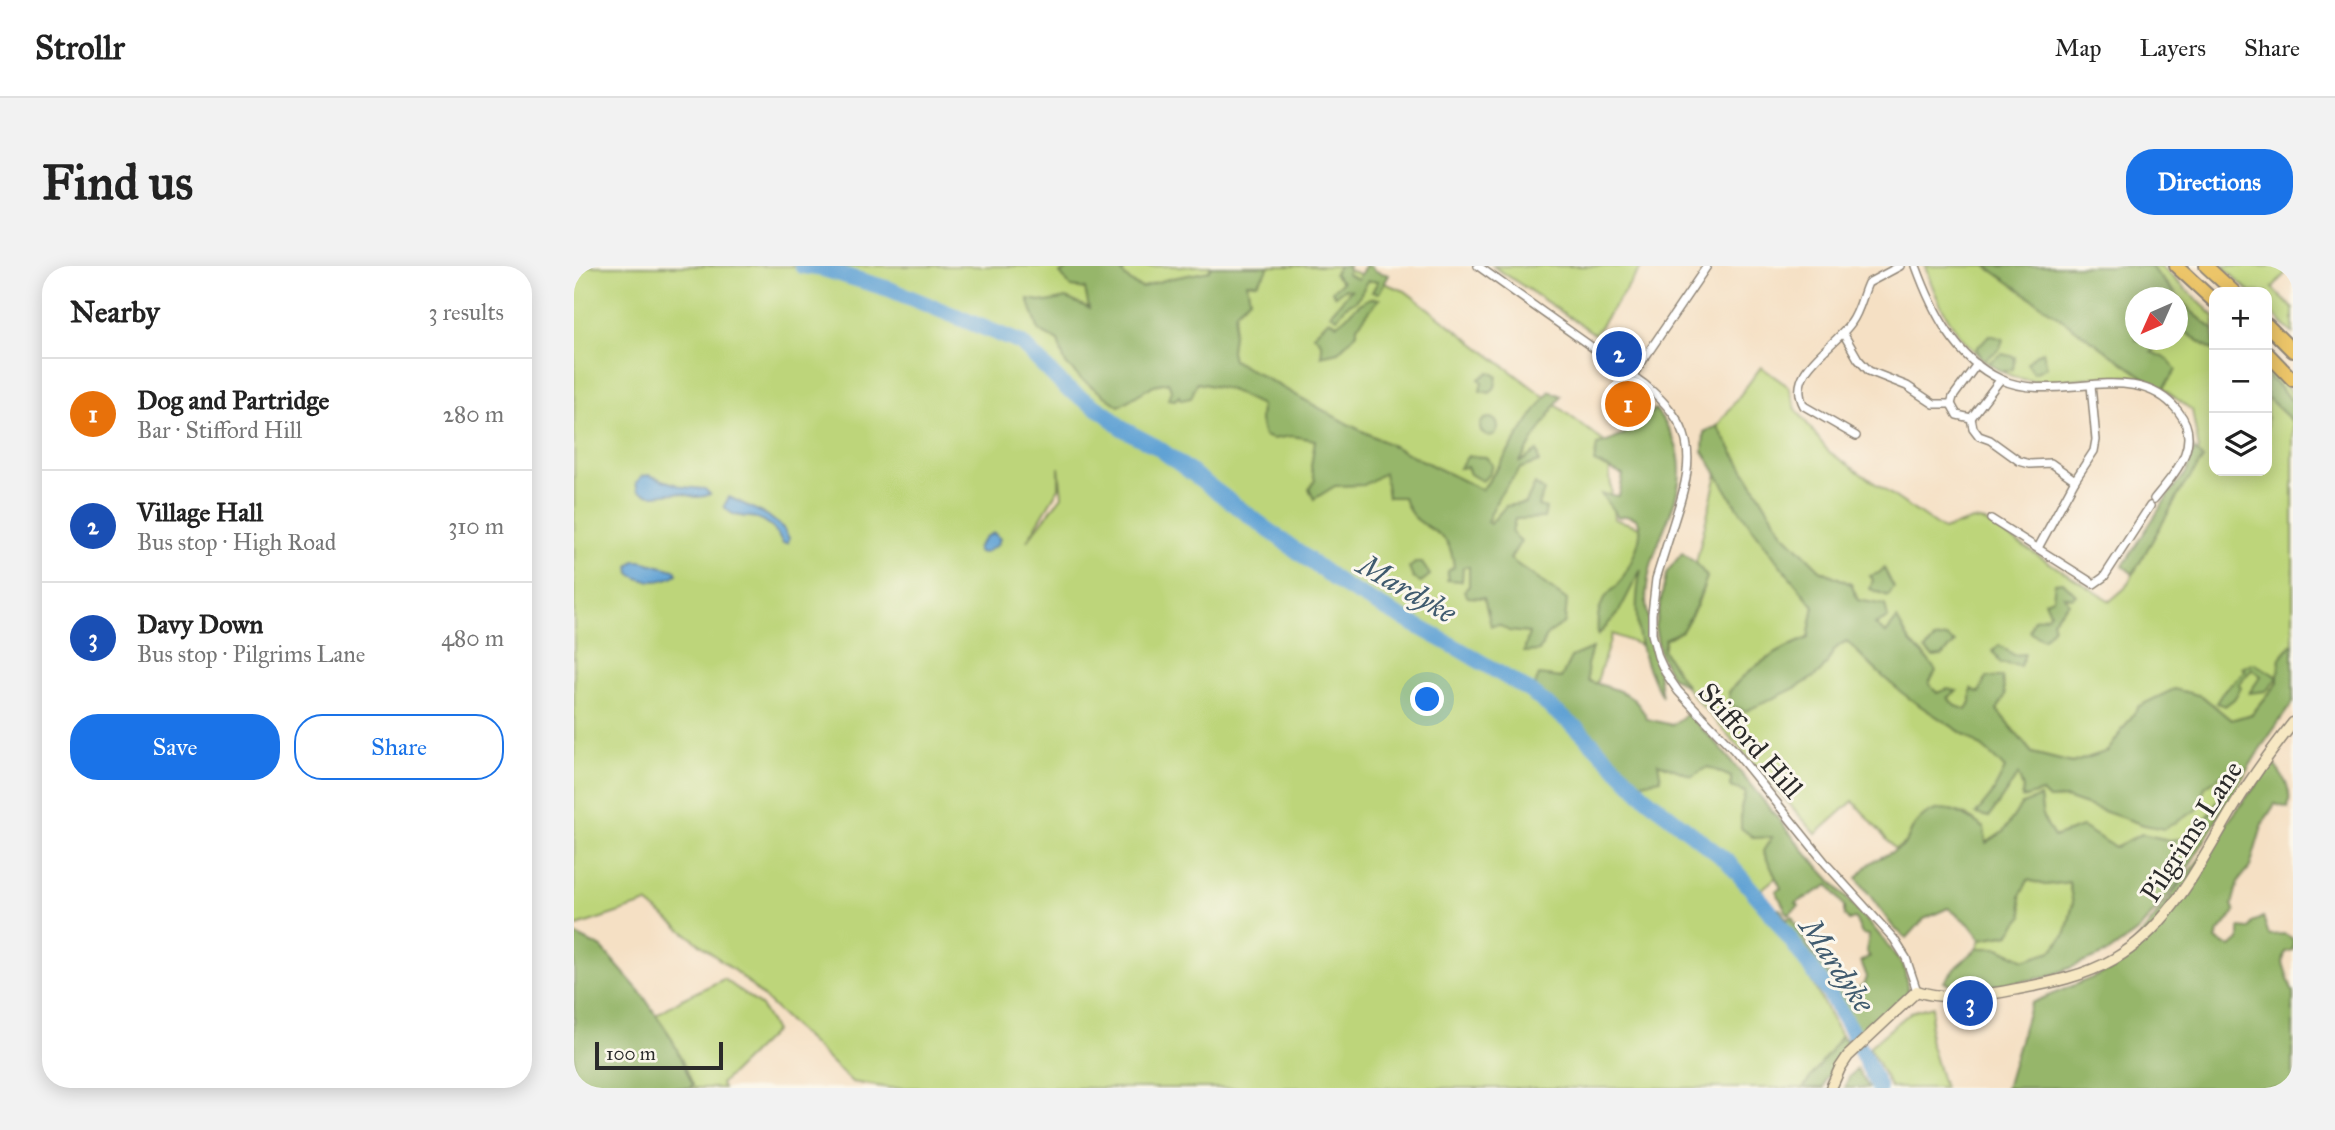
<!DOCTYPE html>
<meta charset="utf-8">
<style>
:root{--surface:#fff;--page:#f2f2f2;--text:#222;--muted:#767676;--line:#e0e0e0;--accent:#1a73e8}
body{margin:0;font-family:"IM FELL Great Primer",serif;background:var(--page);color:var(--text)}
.controls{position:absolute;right:21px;top:21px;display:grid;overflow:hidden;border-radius:14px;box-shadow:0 4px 18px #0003}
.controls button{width:63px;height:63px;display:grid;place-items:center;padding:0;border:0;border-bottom:2px solid var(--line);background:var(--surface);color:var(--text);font:35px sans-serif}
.compass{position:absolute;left:1551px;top:21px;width:63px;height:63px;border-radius:50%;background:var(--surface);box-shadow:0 4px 18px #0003;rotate:225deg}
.scale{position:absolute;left:21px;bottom:18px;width:128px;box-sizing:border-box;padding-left:7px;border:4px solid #2b2b2b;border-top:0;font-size:19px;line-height:24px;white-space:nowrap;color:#2b2b2b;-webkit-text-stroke:5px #fbf7ec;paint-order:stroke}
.you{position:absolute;left:854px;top:434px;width:24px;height:24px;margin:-18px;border:5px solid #fff;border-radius:50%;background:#1a73e8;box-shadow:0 0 0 10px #1a73e833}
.badge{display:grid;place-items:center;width:46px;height:46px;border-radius:50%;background:var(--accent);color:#fff;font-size:23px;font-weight:700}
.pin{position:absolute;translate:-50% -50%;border:4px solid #fff;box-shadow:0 2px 7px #0006}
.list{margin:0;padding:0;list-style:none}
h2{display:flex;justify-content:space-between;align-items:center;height:91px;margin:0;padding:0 28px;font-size:30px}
h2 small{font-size:23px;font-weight:400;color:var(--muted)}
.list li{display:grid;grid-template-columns:46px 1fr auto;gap:21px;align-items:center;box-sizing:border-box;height:112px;padding:0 28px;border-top:2px solid var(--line)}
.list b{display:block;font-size:26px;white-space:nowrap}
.list p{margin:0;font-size:23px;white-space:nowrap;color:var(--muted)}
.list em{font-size:23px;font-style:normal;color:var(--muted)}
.actions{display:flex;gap:14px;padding:21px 28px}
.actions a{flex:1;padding:16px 0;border:2px solid var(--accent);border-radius:28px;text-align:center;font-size:24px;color:var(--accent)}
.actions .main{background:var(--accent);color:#fff}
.icon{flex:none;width:38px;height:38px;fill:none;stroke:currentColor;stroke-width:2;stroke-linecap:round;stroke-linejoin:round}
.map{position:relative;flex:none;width:1719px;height:822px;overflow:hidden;border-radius:28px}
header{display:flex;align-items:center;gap:42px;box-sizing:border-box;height:98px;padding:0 35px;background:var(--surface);border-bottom:2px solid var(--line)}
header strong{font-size:33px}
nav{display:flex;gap:38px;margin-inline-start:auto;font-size:24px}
.intro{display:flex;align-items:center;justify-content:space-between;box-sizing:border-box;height:168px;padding:0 42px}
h1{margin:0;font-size:49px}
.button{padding:18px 32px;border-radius:28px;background:var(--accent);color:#fff;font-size:24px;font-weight:700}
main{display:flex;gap:42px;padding:0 42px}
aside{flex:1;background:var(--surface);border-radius:28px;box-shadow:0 4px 18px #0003}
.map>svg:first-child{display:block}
</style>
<header>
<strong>Strollr</strong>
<nav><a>Map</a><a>Layers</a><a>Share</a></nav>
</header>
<div class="intro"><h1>Find us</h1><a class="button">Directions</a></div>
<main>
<aside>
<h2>Nearby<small>3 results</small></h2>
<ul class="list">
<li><span class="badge" style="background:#e8710a">1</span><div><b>Dog and Partridge</b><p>Bar · Stifford Hill</p></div><em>280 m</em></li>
<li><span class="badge" style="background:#1a4fb4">2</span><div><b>Village Hall</b><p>Bus stop · High Road</p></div><em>310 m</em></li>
<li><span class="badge" style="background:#1a4fb4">3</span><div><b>Davy Down</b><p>Bus stop · Pilgrims Lane</p></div><em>480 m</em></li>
</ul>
<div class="actions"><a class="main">Save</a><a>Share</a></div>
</aside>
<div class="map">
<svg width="1719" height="822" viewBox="0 0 1719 822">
<rect width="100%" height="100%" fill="#fbf7ec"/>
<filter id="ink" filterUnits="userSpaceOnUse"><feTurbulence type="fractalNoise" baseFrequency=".0143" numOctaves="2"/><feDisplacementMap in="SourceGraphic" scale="14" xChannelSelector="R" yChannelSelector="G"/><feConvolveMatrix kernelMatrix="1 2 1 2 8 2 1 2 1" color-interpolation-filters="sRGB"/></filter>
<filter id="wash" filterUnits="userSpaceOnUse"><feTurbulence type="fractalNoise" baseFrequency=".00686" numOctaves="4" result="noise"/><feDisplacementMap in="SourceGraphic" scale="28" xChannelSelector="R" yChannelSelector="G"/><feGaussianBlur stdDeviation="1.57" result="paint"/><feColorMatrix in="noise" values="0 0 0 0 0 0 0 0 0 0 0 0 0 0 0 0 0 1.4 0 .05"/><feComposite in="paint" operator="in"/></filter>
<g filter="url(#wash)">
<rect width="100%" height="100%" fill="#f5e0c4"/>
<!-- green -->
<g fill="#bdd57a" stroke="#748052" stroke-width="2" fill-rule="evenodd">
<path d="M 0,0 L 764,0 L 831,25 L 1033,178 L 1040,253 L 1079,265 L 1066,325 L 1066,379 L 1038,368 L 1019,428 L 1084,465 L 1123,471 L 1228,590 L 1188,623 L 1267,770 L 1249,802 L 1232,822 L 315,822 L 278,816 L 167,710 L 73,637 L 0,661 ZM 485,201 L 488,230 L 453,275 L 485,222 Z"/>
<path d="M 919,0 L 1068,0 L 1021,68 Z"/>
<path d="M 1351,0 L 1541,0 L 1562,32 L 1562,74 L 1604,74 L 1604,61 L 1640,85 L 1640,205 L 1693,205 L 1693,131 L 1719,156 L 1719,377 L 1706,392 L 1704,417 L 1678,448 L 1657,454 L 1628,430 L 1565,440 L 1534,485 L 1498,497 L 1458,487 L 1423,444 L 1398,423 L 1397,436 L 1393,444 L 1382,440 L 1373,431 L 1382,425 L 1363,427 L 1355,417 L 1354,394 L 1336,376 L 1323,354 L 1312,367 C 1295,355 1285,338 1277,318 L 1246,304 L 1209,267 L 1143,160 L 1187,101 L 1215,121 L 1222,143 L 1254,185 L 1369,264 L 1399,254 L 1411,256 L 1536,335 L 1551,322 L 1621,200 L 1625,183 L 1618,144 C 1605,135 1581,115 1568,112 C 1536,106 1503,115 1471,115 C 1407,117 1368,53 1351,0 Z"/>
<path d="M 1576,0 L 1587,0 L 1640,50 L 1640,64 L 1617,45 Z"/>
<path d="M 1648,0 L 1718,0 L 1698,22 L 1719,43 L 1719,68 L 1693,42 L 1693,26 L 1676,26 Z"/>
<path d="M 1693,101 L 1719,128 L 1719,136 L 1693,109 Z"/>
<path d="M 1143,208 C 1172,255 1205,298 1240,340 L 1234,372 C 1205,384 1174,401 1155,426 L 1197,432 L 1246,406 L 1260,381 L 1273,375 C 1295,398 1318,421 1345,439 C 1374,459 1408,476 1432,503 L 1418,528 L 1403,548 L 1415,551 L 1444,508 L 1449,522 L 1448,532 L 1468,526 L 1475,533 L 1492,532 L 1570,559 L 1622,544 L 1631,521 L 1653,505 L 1654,519 L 1620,572 L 1595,574 L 1568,568 L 1541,581 L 1508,561 L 1480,571 L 1469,552 L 1466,532 L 1448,538 L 1429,566 L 1412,578 L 1410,562 L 1394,550 L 1378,544 L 1338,563 L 1332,577 L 1321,583 L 1279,535 L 1242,568 L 1115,425 L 1089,384 L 1091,373 L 1108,365 L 1123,339 L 1133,311 L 1122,297 Z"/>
<path d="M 1454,614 L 1471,619 L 1495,616 L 1499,638 L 1492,667 L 1478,685 L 1450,694 L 1425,682 L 1404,682 L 1407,673 L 1436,668 L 1446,630 Z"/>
<path d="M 150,713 L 187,740 L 201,765 L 147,818 L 149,822 L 115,822 L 119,819 L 97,771 L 82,749 L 108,733 Z"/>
<path d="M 1359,740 L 1355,773 L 1370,822 L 1317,822 L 1295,781 L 1337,746 Z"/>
</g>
<!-- forest -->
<g fill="#96b66a" stroke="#60704a" stroke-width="2">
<path d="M 500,0 L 553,0 L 548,7 L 558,17 L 568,22 C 589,12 612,10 635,5 L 637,0 L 694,0 L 693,5 L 683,17 L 673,17 L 676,33 L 662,45 L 657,85 L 659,94 L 776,159 L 908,224 C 932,192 951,157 976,125 L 987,130 L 945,197 L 963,185 L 965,196 L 947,202 L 925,230 L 913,256 L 916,258 L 932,240 L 952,237 L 961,218 L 970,225 L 964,240 L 972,242 L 970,252 L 941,253 L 938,267 L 947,275 L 936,293 L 993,334 L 991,356 L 974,368 L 965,385 L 950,386 L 955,367 L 935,365 L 925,359 L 917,360 L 910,332 L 894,331 L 890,325 L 895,320 L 895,301 L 889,301 L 888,315 L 873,314 L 874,305 L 880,301 C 876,265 863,271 840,251 C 835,246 832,237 829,231 L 814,231 L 810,207 L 790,219 L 761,220 L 740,233 L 735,223 L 741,214 L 737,201 L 741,174 L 718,170 L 699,173 L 690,170 L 686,155 L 687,139 L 654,123 L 623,117 L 617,132 L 607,134 L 605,130 L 601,134 L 594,133 L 598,125 L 594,116 L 580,119 L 545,140 L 507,113 L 491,97 L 484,75 L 465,65 L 454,33 L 473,36 L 492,32 L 515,42 L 511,23 L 497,21 L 486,7 Z"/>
<path d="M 765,0 L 775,0 L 773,8 L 784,13 L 791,0 L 797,0 L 801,5 L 815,9 L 805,27 L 798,26 L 804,15 L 794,15 L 783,34 L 772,40 L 763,52 L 756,48 L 777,24 L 770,23 L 761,30 L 758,25 L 768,16 L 760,8 Z"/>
<path d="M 1412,0 L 1576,0 L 1617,45 L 1640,64 L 1640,85 L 1604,61 L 1604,32 L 1562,32 L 1562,74 L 1591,74 L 1577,86 L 1594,93 L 1602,104 L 1588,124 Z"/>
<path d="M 796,32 L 806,33 C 796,42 792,51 783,60 L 783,67 L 764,86 L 747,90 C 749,79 749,76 739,69 L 755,54 L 763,58 C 778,48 778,41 796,32 Z"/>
<path d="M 1415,69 L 1429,73 L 1426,83 L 1410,94 L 1402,83 Z"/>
<path d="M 1469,86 L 1473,101 L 1460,107 L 1453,97 L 1461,89 Z"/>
<path d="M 1428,88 L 1441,91 L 1439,103 L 1428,106 L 1414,97 Z"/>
<path d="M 915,106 L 923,110 L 921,121 L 916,127 L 906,125 L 908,116 L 905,113 Z"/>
<path d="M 1693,109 L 1719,136 L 1719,156 L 1693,131 Z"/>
<path d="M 1081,143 C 1142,218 1072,259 1072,335 C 1072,346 1076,357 1078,367 C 1081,389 1085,410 1088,431 C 1064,388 1057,352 1067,303 L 1045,346 L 1024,369 C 1023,356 1023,344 1031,332 C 1035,326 1042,322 1046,316 C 1056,300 1087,242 1044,251 L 1027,228 L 1045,230 L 1049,209 L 1020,196 L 1023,179 C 1048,173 1063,160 1081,143 Z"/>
<circle cx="915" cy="161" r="9"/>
<path d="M 1143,160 L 1209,267 L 1246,304 L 1277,318 L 1284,334 L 1311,339 L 1314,352 L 1301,359 L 1312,367 L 1323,353 L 1336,376 L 1354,394 L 1362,405 L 1355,417 L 1363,427 L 1373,423 L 1383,425 L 1374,432 L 1382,440 L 1393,444 L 1397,436 L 1397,423 L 1405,427 L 1412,411 L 1428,411 L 1431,430 L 1423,444 L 1458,487 L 1498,497 L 1534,485 L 1565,440 L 1600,423 L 1628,430 L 1657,454 L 1678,448 L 1704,417 L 1704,412 L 1692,425 L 1675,427 L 1687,410 L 1678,403 L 1665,418 L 1667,422 L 1660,433 L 1651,440 L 1642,437 L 1649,426 L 1671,405 L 1668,401 L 1680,397 L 1704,411 L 1706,392 L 1719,377 L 1719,436 L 1686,483 L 1604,618 L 1564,665 L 1533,687 L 1473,711 L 1424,719 L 1384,721 L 1370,716 L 1383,700 L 1404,682 L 1425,682 L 1450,694 L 1478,685 L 1492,667 L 1499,638 L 1495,616 L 1471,619 L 1454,614 L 1446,630 L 1449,650 L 1435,668 L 1407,673 L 1395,658 L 1374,642 L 1350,653 L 1333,672 L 1320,662 L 1283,612 C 1287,607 1292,600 1298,596 C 1308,590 1324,585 1332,577 C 1335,573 1336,566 1339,562 C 1361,531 1385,544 1410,562 L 1412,577 L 1429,566 L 1448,538 L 1466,531 L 1469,552 L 1480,571 L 1508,561 L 1541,581 L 1568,568 L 1595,574 L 1620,572 L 1654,519 L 1653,505 L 1631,521 L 1623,544 L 1590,563 L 1570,559 L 1492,532 L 1475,533 L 1468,526 L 1448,532 L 1449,522 L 1444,509 L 1415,551 L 1402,548 L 1418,528 L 1431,503 C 1408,476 1374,459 1345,439 C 1318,421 1295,398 1273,375 C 1254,384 1258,395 1245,407 C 1229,421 1192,435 1172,445 L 1156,440 L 1155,426 C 1174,401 1205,384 1234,372 L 1240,340 L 1206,299 L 1161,238 L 1129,185 L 1130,166 Z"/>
<path d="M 1620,183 L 1629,193 L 1609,221 L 1559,308 L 1549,300 L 1595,228 L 1613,206 Z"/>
<path d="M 894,190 L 912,191 L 919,199 L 915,209 L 908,215 L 896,208 L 893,201 L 885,202 Z"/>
<path d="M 1108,287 L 1122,297 L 1133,311 L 1121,342 L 1108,365 L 1091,373 L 1089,384 L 1113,421 L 1097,410 L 1086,388 L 1081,360 L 1093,306 Z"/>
<path d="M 841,297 L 848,297 L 856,309 L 847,316 L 839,312 L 835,302 Z"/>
<path d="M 1310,302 L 1320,322 L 1314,330 L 1296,323 L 1299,314 L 1296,310 L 1305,307 Z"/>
<path d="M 1489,316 L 1502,329 L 1498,332 L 1490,330 L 1495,337 L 1478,354 L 1480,361 L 1469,373 L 1455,365 L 1460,353 L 1473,350 L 1476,346 L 1471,335 L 1479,332 L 1481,317 Z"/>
<path d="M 1373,371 L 1381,377 L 1368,390 L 1359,391 L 1351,384 L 1361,373 Z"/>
<path d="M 1425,379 L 1440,389 L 1451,388 L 1446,400 L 1426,397 L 1419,385 Z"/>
<path d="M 1018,382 L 1013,399 L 1014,415 C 1042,424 1060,424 1073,453 L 1098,459 L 1113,448 L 1144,479 L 1232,587 L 1303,666 L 1330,700 L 1334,726 L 1285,768 L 1282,769 C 1257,726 1225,687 1201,643 L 1206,643 L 1213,654 L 1217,650 L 1236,683 L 1271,731 L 1291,717 L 1293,711 L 1287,695 L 1296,691 L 1292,685 L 1295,669 L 1288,668 L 1281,652 L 1275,655 L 1270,649 L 1270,640 L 1255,619 L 1222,637 L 1225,640 L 1214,649 L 1202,625 L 1207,622 L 1189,585 L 1198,571 L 1180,572 L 1167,562 L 1167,542 L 1171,526 L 1157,521 L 1157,511 L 1134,501 L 1118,510 L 1084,497 L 1087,513 L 1064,518 L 1003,454 L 960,421 L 965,409 L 987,412 L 997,391 Z"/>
<path d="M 1699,497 C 1710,512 1719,523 1714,542 L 1701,538 L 1689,557 L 1676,601 L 1664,616 L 1658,639 L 1661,646 L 1644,667 L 1642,674 L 1657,681 L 1665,674 L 1665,662 L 1675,663 L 1679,656 L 1689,651 L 1695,669 L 1711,668 L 1719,673 L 1719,684 L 1711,686 L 1709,697 L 1719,728 L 1719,822 L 1432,822 L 1457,737 L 1542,702 Z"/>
<path d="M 0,668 L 28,682 L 68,728 L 97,771 L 119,819 L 115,822 L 0,822 Z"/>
<path d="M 1267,770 L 1277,779 L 1252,813 L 1250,822 L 1229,822 Z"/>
<path d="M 1283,803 L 1295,822 L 1271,822 L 1275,811 Z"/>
</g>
<!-- water -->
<g fill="#60a2d4" stroke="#466680" stroke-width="2">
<path d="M 75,209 L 109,221 L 131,223 L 136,228 C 123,235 116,228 103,227 C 88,227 77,233 64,224 L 62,217 L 68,210 Z"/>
<path d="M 155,231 L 193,249 L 209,262 L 215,272 L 214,277 L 209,277 C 186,234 166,263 150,240 Z"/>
<path d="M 420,267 L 426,273 L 423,279 L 410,287 L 404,286 L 403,282 L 411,271 Z"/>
<path d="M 67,295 L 101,304 L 103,308 C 90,317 68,318 56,307 L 55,300 L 60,295 Z"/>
</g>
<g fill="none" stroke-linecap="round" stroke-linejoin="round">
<!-- river -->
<path stroke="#60a2d4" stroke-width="16" d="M 228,0 L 249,3 L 315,23 L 447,77 L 492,122 L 531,147 L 549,163 L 583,181 L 770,320 L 885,383 L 957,426 L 1006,465 L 1070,530 L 1154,596 L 1195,644 L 1255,727 L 1278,766 L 1305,822"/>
</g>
</g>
<g filter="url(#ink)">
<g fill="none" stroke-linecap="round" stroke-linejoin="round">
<!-- street casing -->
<g stroke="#908678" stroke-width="10">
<g id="street">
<path d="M 904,0 L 1070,118 C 1119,159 1122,187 1103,246 C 1096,268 1089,291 1082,313 L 1078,348 L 1078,368 L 1084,391 L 1091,406 L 1104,425 L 1160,484 L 1253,599 L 1320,673 L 1332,692 L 1343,725"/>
<path d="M 1342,0 C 1358,44 1381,92 1426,113 C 1482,140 1560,90 1604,145 C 1630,177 1600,208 1580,233"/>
<path d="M 1269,67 L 1284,93 L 1295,105 L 1333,120 L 1360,138 L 1377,138 L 1383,149 L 1397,152 L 1399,162 L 1405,170 L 1416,174 L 1445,195 L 1456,198 L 1477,197 L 1501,214"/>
<path d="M 1059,109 L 1133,0"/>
<path d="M 1377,138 L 1379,131 L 1403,98"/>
<path d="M 1397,152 L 1426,114"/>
<path d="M 1282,170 L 1230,140 C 1211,105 1260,82 1277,57 C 1286,45 1288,30 1294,17 L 1326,0"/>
<path d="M 1417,253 L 1520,318 L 1530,311 L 1576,240"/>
<path d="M 1464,282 L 1501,214 L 1520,185 L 1522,174 L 1517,119"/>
</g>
</g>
<!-- secondary casing -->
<g stroke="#908678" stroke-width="13">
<path id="secondary" d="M 1257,822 L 1266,802 L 1274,790 L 1343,725 C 1370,735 1415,729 1443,723 C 1476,717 1511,710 1540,693 C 1597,660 1625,599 1658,544 C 1676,514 1697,485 1719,457"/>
</g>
<!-- highway casing -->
<g stroke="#908678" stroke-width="16">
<g id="highway">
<path d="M 1602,0 L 1640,35"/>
<path d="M 1632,0 L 1660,26"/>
<path d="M 1693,59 L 1719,85"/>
<path d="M 1693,87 L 1719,114"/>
</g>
</g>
<!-- street -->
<use href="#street" stroke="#fff" stroke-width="7"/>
<!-- secondary -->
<use href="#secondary" stroke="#f7e8c3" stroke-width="10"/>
<!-- highway -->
<use href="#highway" stroke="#ecc569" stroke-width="12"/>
</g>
</g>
<g text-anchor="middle" stroke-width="6" stroke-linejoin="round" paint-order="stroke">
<!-- street labels -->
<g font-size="28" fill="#2b2b2b" stroke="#fbf7ec">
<text transform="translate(1177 474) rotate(49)" y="10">Stifford Hill</text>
<text transform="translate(1617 565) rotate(-57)" y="10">Pilgrims Lane</text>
</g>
<!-- water labels -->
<g font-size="30" font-style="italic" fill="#405b6f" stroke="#fbf7ec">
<text transform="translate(833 323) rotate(30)" y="10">Mardyke</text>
<text transform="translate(1263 699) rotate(56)" y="10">Mardyke</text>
</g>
</g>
</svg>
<div class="controls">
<button>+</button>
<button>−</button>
<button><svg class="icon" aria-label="layers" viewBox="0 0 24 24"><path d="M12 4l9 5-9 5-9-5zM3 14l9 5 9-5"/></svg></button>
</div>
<svg class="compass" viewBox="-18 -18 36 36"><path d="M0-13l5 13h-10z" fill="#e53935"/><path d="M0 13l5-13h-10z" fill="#767676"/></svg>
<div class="scale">100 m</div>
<div class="you"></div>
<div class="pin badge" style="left:1054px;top:138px;background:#e8710a">1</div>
<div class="pin badge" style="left:1045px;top:88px;background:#1a4fb4">2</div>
<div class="pin badge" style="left:1396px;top:737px;background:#1a4fb4">3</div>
</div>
</main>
